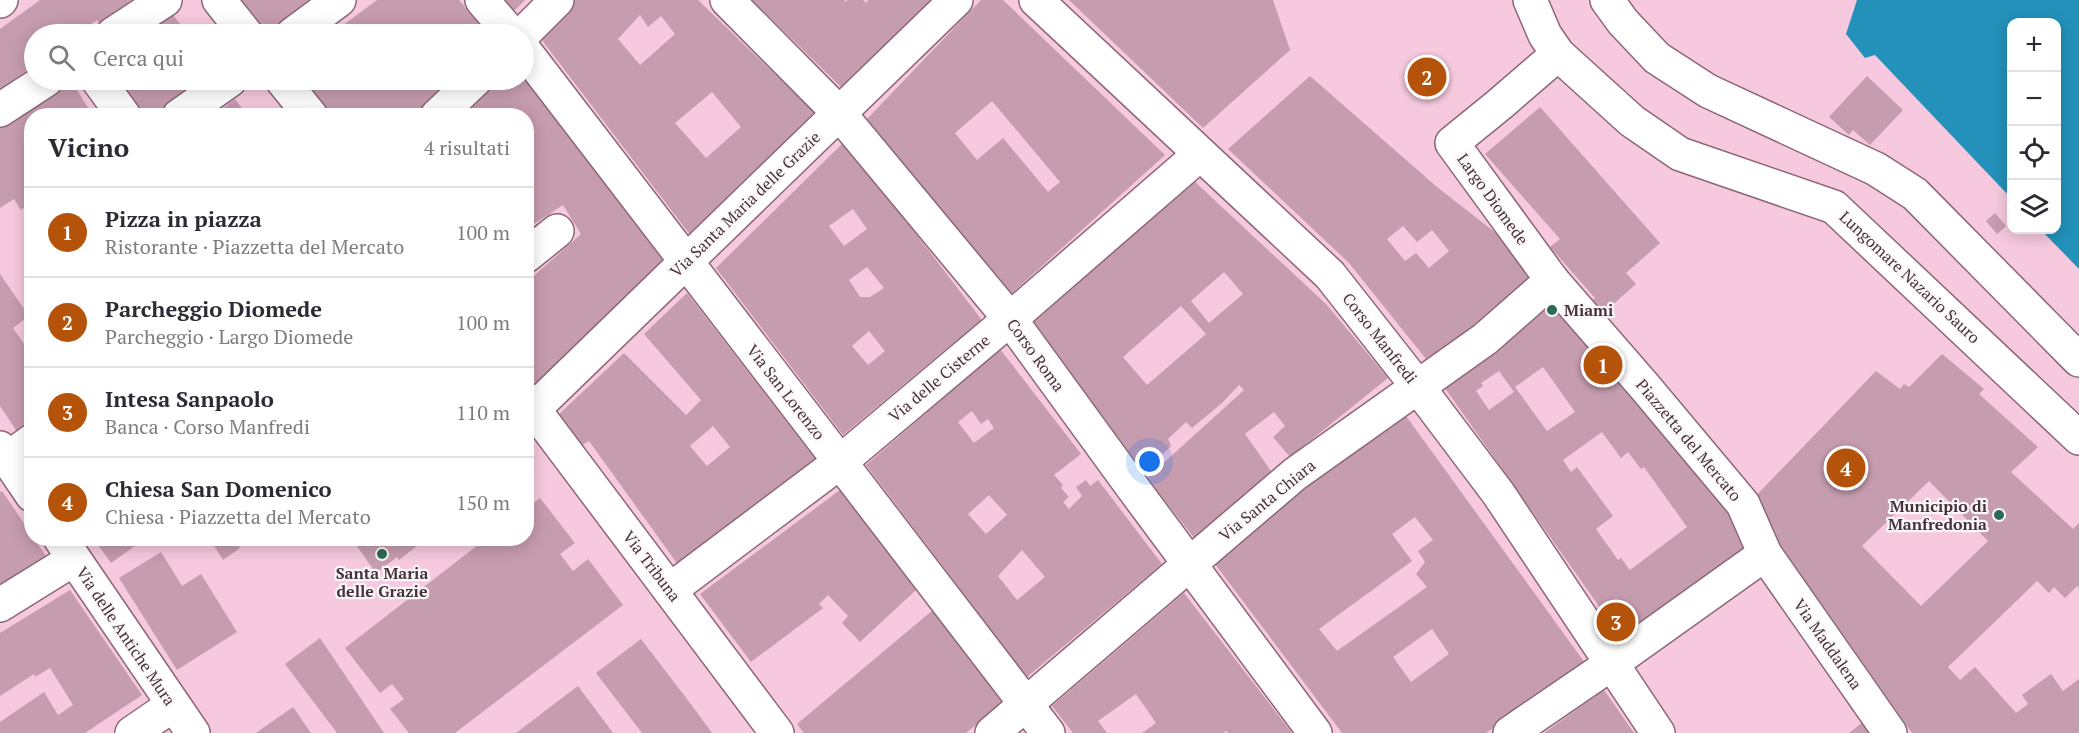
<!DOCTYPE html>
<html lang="it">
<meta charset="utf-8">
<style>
:root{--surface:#fff;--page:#f7f7f7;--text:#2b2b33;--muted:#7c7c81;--line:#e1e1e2;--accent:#b45309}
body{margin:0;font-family:"PT Serif",serif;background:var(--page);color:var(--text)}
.controls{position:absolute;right:18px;top:18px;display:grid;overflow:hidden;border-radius:12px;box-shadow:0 3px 15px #0003}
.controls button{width:54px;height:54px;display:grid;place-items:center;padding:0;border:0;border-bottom:2px solid var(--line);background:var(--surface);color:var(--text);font:30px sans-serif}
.you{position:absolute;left:1150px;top:462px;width:21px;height:21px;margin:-15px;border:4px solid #fff;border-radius:50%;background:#1a73e8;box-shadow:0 0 0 9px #1a73e833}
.badge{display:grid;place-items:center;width:39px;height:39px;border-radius:50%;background:var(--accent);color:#fff;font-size:20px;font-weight:700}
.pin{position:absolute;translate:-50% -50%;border:3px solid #fff;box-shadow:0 2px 6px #0006}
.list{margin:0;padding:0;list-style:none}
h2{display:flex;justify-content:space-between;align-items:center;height:78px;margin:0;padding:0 24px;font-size:26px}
h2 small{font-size:20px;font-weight:400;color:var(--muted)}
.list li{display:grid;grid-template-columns:39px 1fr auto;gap:18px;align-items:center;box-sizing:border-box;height:90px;padding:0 24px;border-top:2px solid var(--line)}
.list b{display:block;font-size:22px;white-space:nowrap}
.list p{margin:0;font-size:20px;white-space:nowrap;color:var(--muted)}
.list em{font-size:20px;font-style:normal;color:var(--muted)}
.icon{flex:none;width:33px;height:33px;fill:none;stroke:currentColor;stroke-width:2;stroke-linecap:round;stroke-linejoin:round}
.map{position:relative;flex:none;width:2079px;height:733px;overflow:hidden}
.search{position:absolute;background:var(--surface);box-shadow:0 3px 15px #0003;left:24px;top:24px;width:510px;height:66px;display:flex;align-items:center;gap:15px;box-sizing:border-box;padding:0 21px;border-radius:33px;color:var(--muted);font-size:22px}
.panel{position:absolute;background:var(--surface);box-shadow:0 3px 15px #0003;left:24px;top:108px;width:510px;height:438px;border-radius:24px}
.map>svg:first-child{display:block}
</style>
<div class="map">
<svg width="2079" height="733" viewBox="0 0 2079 733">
<rect width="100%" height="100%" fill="#f6c9de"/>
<!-- water -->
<path fill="#2391ba" d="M 1857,0 L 2079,0 L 2079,269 L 2041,230 L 2056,230 L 2056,22 L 2012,22 L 2011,198 L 1875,55 L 1865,58 L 1846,34 Z"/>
<!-- building -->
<g fill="#c69caf" fill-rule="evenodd">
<path d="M 40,0 L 132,0 L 99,23 L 97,20 L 77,34 L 34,34 L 34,65 L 0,90 L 0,29 Z"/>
<path d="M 237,0 L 315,0 L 267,34 L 264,34 Z"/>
<path d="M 377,0 L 459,0 L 487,34 L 397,34 L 390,27 L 381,34 L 331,34 Z"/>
<path d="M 503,0 L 525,0 L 513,12 Z"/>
<path d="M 574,0 L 698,0 L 819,117 L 694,240 L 538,35 ZM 640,15 L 648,27 L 661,16 L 675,34 L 640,65 L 618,39 ZM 712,92 L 741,127 L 706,158 L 675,123 Z"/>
<path d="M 752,0 L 844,0 L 846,2 L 847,0 L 863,0 L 866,3 L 868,0 L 931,0 L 845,91 Z"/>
<path d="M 981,0 L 1003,0 L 1165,155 L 1011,294 L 867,119 ZM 992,101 L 1060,182 L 1048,192 L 1003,138 L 977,160 L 955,133 Z"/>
<path d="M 1069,0 L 1273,0 L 1290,50 L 1203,128 Z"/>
<path d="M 170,11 L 188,34 L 139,34 Z"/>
<path d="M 1310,76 L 1437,187 L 1501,237 L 1539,271 L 1434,369 L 1349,263 L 1228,149 ZM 1403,226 L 1417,242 L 1432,230 L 1449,251 L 1429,268 L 1416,253 L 1405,261 L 1387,239 Z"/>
<path d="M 1867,76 L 1903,110 L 1870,145 L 1853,130 L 1849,135 L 1829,117 Z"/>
<path d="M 524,77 L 554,113 L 666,263 L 538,386 L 526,371 L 526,283 L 581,234 L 563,205 L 526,229 L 526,116 L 457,116 L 493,80 L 524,80 Z"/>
<path d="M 71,80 L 93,116 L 32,116 L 32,203 L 21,210 L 14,199 L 0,208 L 0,127 Z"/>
<path d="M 111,80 L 206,80 L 157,116 L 137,116 Z"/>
<path d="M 299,80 L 449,80 L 413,116 L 327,116 Z"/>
<path d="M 235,99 L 248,116 L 213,116 Z"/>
<path d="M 1540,107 L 1660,243 L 1626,273 L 1636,284 L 1601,315 L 1590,303 L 1595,298 L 1550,247 L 1560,239 L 1485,154 Z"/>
<path d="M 845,141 L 991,332 L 959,356 L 951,345 L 843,435 L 716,268 ZM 853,209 L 867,229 L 844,246 L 829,226 ZM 867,267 L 884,288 L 870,297 L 860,297 L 849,280 ZM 869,331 L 885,351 L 868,365 L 852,346 Z"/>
<path d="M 1193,180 L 1326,304 L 1388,378 L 1290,457 L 1273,437 L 1285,426 L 1274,412 L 1245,434 L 1271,471 L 1195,539 L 1147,478 L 1244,390 L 1239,385 L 1222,403 L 1192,428 L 1186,422 L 1168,439 L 1171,446 L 1144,472 L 1031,323 ZM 1224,272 L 1243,294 L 1209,323 L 1191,301 ZM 1181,306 L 1206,334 L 1147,385 L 1123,357 Z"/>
<path d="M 1995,213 L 2006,226 L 1997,234 L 1986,221 Z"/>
<path d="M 0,274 L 29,316 L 13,328 L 32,355 L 32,424 L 18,433 L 0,406 Z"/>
<path d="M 687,293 L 816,460 L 679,566 L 589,441 L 578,448 L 557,416 L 624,353 L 686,415 L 701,400 L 644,334 ZM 713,426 L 730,447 L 707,466 L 690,446 Z"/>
<path d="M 1550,299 L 1757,540 L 1620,636 L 1440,381 ZM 1543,367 L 1575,412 L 1547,431 L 1515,387 ZM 1499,371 L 1514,392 L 1489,410 L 1476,391 L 1483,386 L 1481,383 ZM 1602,432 L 1621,458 L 1628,452 L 1641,469 L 1644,467 L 1687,527 L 1630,570 L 1621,558 L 1618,560 L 1596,529 L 1613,516 L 1577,467 L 1571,472 L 1563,460 Z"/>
<path d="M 1000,349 L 1081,454 L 1054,475 L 1063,485 L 1061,488 L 1069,497 L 1063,502 L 1069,509 L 1082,496 L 1076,487 L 1086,480 L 1090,486 L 1098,480 L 1162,564 L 1027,677 L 866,465 ZM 972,411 L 981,424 L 988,419 L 994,428 L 974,443 L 958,422 ZM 989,495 L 1007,515 L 986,534 L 968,514 ZM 1022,550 L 1045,577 L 1017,600 L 998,576 Z"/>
<path d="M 1942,354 L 1984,389 L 1979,394 L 2038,447 L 2011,472 L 2073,529 L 2079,523 L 2079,588 L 2077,586 L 2065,598 L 2054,587 L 2049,593 L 2037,581 L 1948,667 L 1960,680 L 1975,667 L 2016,713 L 2028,704 L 2022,695 L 2051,674 L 2063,691 L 2079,679 L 2079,733 L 1912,733 L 1750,502 L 1876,371 L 1900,389 L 1904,384 L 1909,387 ZM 1929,481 L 1988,541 L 1921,606 L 1862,546 Z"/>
<path d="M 1401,409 L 1585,663 L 1486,733 L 1342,733 L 1215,564 ZM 1415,517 L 1433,540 L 1418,551 L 1425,562 L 1416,574 L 1427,587 L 1337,651 L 1319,629 L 1412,561 L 1392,534 ZM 1432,629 L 1449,654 L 1411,682 L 1393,657 Z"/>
<path d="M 840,490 L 916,590 L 860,642 L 842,623 L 848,616 L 828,595 L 819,604 L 823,608 L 751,662 L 700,594 Z"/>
<path d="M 2,491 L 32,535 L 32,538 L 34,538 L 49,561 L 0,591 L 0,492 Z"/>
<path d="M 540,498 L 575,543 L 560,554 L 573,571 L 588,559 L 623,605 L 455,733 L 409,733 L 390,709 L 404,699 L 392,684 L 380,693 L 345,648 L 487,538 L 526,538 L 526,509 Z"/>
<path d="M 93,538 L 146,538 L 111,563 Z"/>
<path d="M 209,538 L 234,538 L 240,548 L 223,560 Z"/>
<path d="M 351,538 L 427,538 L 399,560 L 397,557 L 376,573 Z"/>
<path d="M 161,552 L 182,586 L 201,574 L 237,632 L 177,670 L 119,578 Z"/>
<path d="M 70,590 L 142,695 L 85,733 L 0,733 L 0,722 L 44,692 L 58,715 L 73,705 L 50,668 L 35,677 L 34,674 L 0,696 L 0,633 Z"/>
<path d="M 1184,593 L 1292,733 L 1228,733 L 1226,731 L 1223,733 L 1142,733 L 1156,723 L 1136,694 L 1098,721 L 1107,733 L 1073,733 L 1052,706 Z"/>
<path d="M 933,610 L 1003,702 L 966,733 L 804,733 L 797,724 Z"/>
<path d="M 320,638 L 384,733 L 337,733 L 285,664 Z"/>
<path d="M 641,639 L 693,707 L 712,733 L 642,733 L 596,673 Z"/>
<path d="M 578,686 L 613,733 L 516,733 Z"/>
<path d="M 1604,690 L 1634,733 L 1544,733 Z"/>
<path d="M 293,707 L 311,733 L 256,733 Z"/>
<path d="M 1868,718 L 1879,733 L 1849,733 Z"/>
</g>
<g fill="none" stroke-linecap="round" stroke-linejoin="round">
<!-- minor casing -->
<g stroke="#8d6679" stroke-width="36">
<g id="minor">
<path d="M 482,0 L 511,34"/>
<path d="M 727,0 L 839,113 L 1010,319 L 1133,488 L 1315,733"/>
<path d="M 1036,0 L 1330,275 L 1418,387 L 1498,493 L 1658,733"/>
<path d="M 1530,0 L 1545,35 L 1558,54 L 1632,121 L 1680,154 L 1834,207 L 2079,438"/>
<path d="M 1607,0 L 1623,22 L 1657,58 L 1708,91 L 1876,169 L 1915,194 L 2079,360"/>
<path d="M 0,1 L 1,0"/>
<path d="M 113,34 L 165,0"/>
<path d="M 293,34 L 339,0"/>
<path d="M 523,34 L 557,0"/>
<path d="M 524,50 L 1048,733"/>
<path d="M 1558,54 L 1500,104 L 1452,143 L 1552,280 L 1645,387 L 1743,504 L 1765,554 L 1890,733"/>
<path d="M 98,80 L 124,116"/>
<path d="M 0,110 L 46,80"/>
<path d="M 179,116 L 230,80"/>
<path d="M 437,116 L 475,80"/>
<path d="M 526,256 L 557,231"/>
<path d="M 534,409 L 956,0"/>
<path d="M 670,590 L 840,462 L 1010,319 L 1199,155"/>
<path d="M 0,605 L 74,559"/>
<path d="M 132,733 L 173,705"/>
<path d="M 992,733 L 1295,474 L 1485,339 L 1552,280"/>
<path d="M 1510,733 L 1611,664 L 1765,554"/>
</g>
</g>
<!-- major casing -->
<g stroke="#8d6679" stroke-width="36">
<g id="major">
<path d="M 219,0 L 246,34"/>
<path d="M 282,80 L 311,116"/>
<path d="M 526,399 L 777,733"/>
<path d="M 0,448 L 32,495"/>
<path d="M 7,459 L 32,441"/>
<path d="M 60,538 L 193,733"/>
</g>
</g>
<!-- minor -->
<use href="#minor" stroke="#fff" stroke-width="33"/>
<!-- major -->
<use href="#major" stroke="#fff" stroke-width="33"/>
</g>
<!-- markers -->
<g fill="#2c6a56" stroke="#fcf7f9" stroke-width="2">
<circle cx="1552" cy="310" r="6"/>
<circle cx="1999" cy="515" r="6"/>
<circle cx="382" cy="554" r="6"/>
</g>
<g text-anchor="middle" stroke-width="4.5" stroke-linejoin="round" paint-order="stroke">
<!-- street labels -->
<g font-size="16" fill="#45333c" stroke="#fcf7f9">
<text transform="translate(1493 199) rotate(54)" y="6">Largo Diomede</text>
<text transform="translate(745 204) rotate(-44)" y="6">Via Santa Maria delle Grazie</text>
<text transform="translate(1910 277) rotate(43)" y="6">Lungomare Nazario Sauro</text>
<text transform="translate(1380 338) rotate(52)" y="6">Corso Manfredi</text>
<text transform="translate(1036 355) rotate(54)" y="6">Corso Roma</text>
<text transform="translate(939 378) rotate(-40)" y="6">Via delle Cisterne</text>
<text transform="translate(786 392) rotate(52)" y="6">Via San Lorenzo</text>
<text transform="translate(1689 440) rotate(50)" y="6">Piazzetta del Mercato</text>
<text transform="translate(1267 500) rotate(-39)" y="6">Via Santa Chiara</text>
<text transform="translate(652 566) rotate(53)" y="6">Via Tribuna</text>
<text transform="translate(126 636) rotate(56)" y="6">Via delle Antiche Mura</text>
<text transform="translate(1828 644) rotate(55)" y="6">Via Maddalena</text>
</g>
<!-- poi labels -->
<g font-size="16" font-weight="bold" fill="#45333c" stroke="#fcf7f9" text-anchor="start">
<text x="1564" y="316">Miami</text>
<text x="1987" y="512" text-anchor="end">Municipio di<tspan x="1987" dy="18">Manfredonia</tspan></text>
<text x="382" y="579" text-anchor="middle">Santa Maria<tspan x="382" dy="18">delle Grazie</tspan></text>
</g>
</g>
</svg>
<div class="controls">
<button>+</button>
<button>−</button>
<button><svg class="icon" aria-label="locate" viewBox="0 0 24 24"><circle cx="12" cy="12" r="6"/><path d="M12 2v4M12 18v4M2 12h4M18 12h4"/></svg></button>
<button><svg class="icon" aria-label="layers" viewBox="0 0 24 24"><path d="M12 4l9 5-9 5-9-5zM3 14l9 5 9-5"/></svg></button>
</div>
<div class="you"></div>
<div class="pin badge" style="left:1603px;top:365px">1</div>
<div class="pin badge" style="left:1427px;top:77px">2</div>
<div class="pin badge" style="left:1616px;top:622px">3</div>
<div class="pin badge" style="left:1846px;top:468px">4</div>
<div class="search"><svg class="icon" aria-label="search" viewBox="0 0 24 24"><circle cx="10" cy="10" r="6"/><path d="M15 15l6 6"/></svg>Cerca qui</div>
<section class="panel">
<h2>Vicino<small>4 risultati</small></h2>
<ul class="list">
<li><span class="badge">1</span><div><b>Pizza in piazza</b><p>Ristorante · Piazzetta del Mercato</p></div><em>100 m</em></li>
<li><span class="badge">2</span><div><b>Parcheggio Diomede</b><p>Parcheggio · Largo Diomede</p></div><em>100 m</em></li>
<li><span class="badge">3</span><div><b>Intesa Sanpaolo</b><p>Banca · Corso Manfredi</p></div><em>110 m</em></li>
<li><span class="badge">4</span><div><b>Chiesa San Domenico</b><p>Chiesa · Piazzetta del Mercato</p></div><em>150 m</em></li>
</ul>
</section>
</div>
